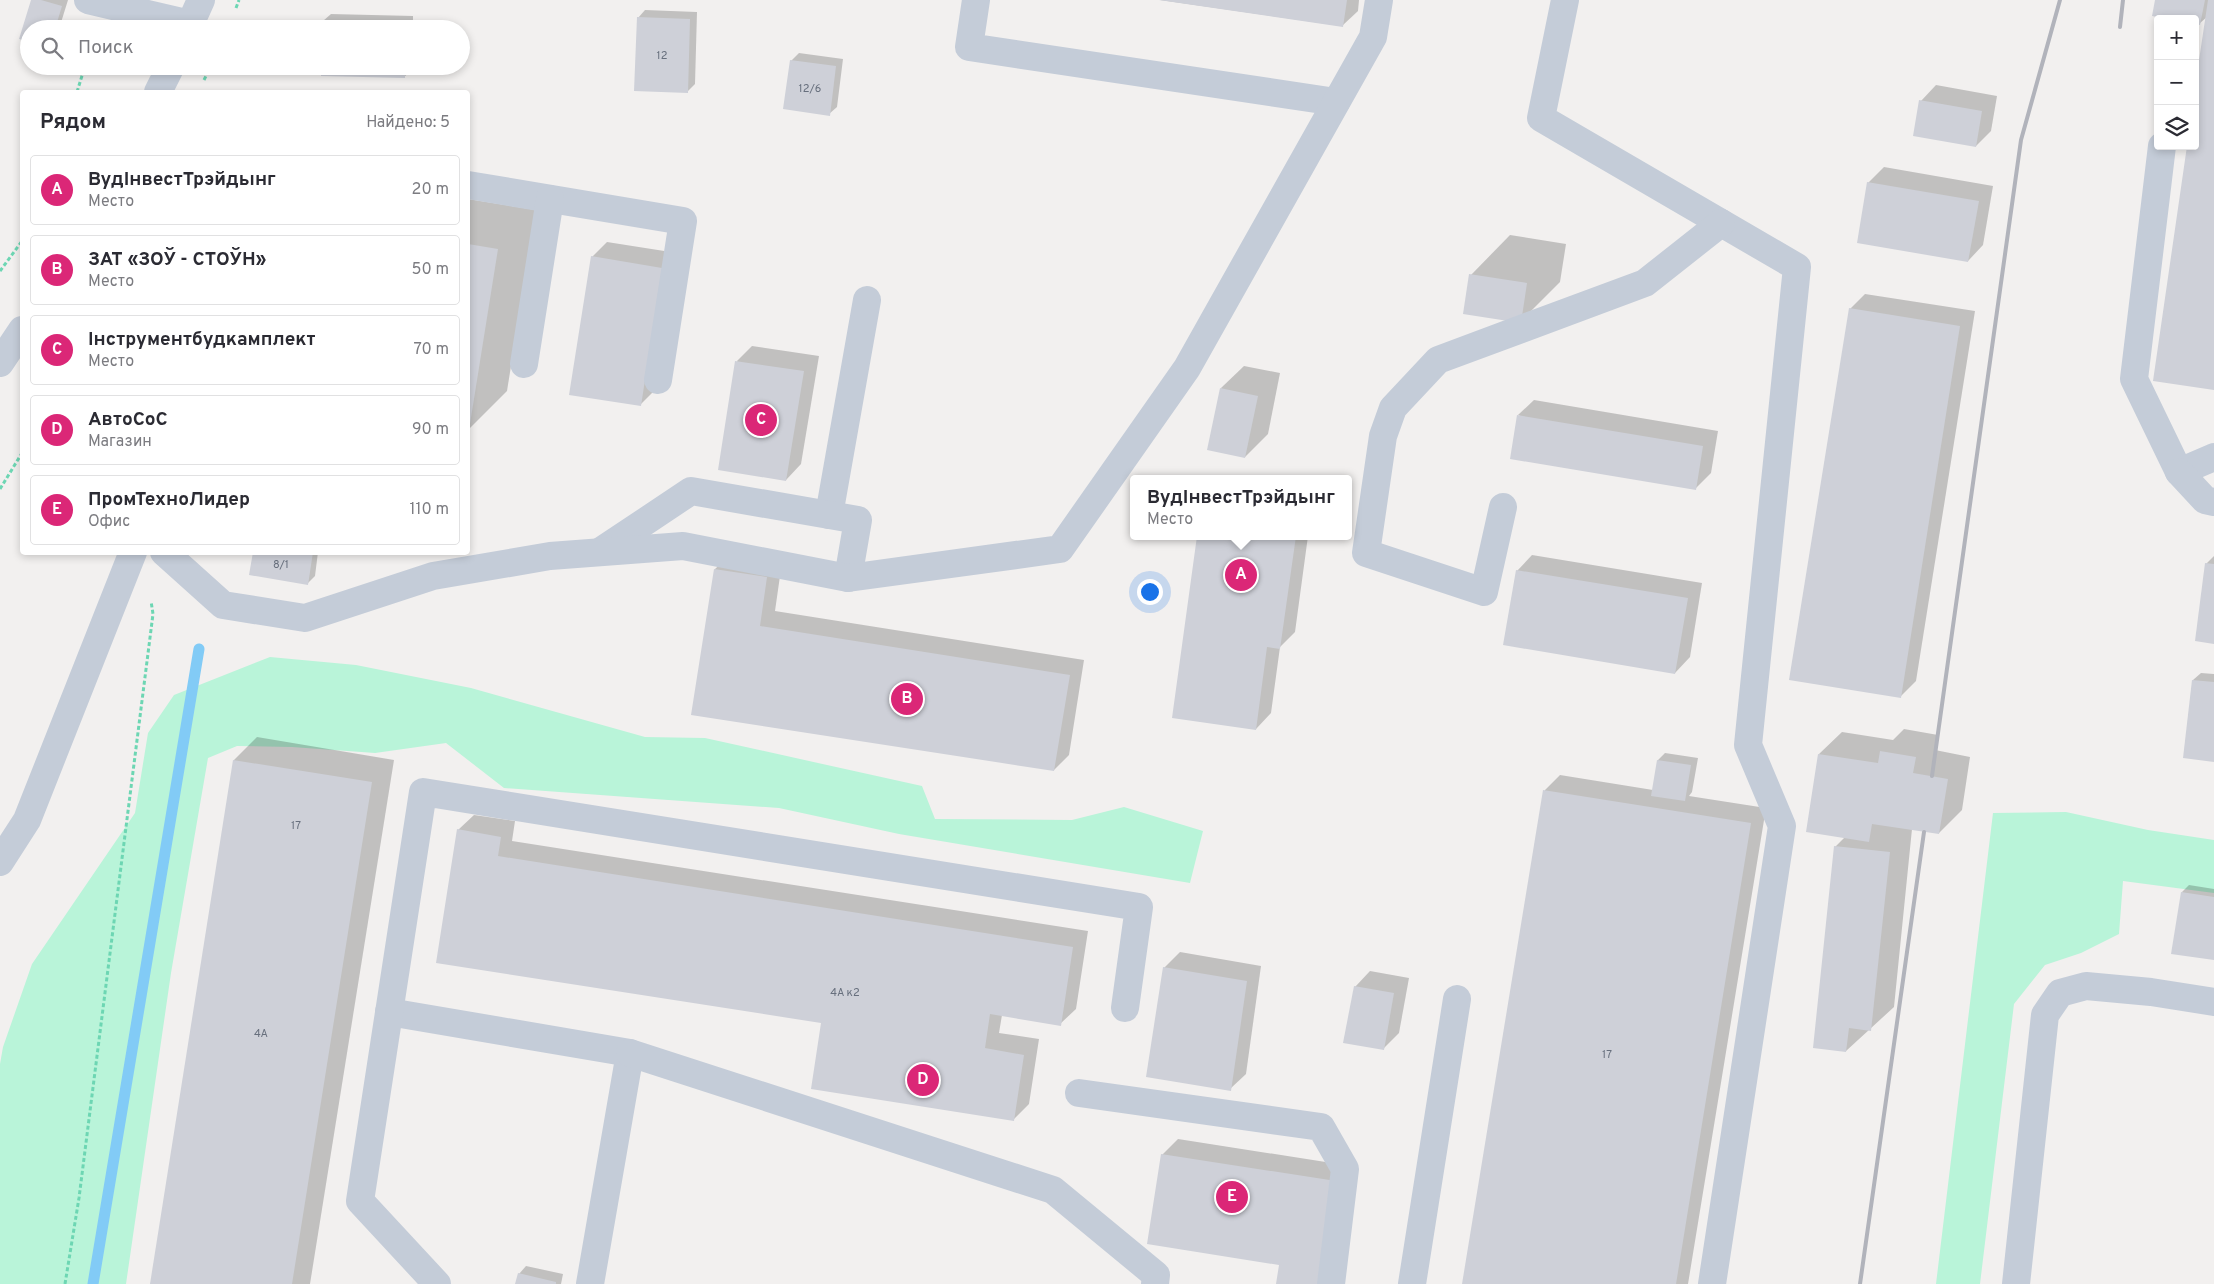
<!DOCTYPE html>
<html lang="ru">
<meta charset="utf-8">
<style>
:root{--surface:#fff;--page:#f2f2f3;--text:#2b2b33;--muted:#7c7c81;--line:#e1e1e2;--accent:#db2777}
body{margin:0;font-family:Overpass,sans-serif;background:var(--page);color:var(--text)}
.controls{position:absolute;right:15px;top:15px;display:grid;overflow:hidden;border-radius:5px;box-shadow:0 2px 8px #0003}
.controls button{width:45px;height:45px;display:grid;place-items:center;padding:0;border:0;border-bottom:1px solid var(--line);background:var(--surface);color:var(--text);font:25px sans-serif}
.you{position:absolute;left:1149px;top:591px;width:18px;height:18px;margin:-12px;border:4px solid #fff;border-radius:50%;background:#1a73e8;box-shadow:0 0 0 8px #1a73e833}
.badge{display:grid;place-items:center;width:32px;height:32px;border-radius:50%;background:var(--accent);color:#fff;font-size:16px;font-weight:700}
.pin{position:absolute;translate:-50% -50%;border:2px solid #fff;box-shadow:0 1px 5px #0006}
.popup{position:absolute;left:1130px;top:475px;width:222px;height:65px;box-sizing:border-box;display:grid;place-content:center;border-radius:5px;background:var(--surface);filter:drop-shadow(0 1px 4px #0005);font-size:16px;white-space:nowrap;color:var(--muted)}
.popup b{font-size:19px;color:var(--text)}
.popup::after{content:'';position:absolute;left:50%;top:100%;margin-left:-10px;border:10px solid transparent;border-top-color:var(--surface)}
.list{margin:0;padding:0;list-style:none}
h2{display:flex;justify-content:space-between;align-items:center;height:65px;margin:0;padding:0 20px;font-size:21px}
h2 small{font-size:16px;font-weight:400;color:var(--muted)}
.list li{display:grid;grid-template-columns:32px 1fr auto;gap:15px;align-items:center;box-sizing:border-box;height:70px;margin:0 10px 10px;padding:0 10px;border:1px solid var(--line);border-radius:5px}
.list b{display:block;font-size:19px;white-space:nowrap}
.list p{margin:0;font-size:16px;white-space:nowrap;color:var(--muted)}
.list em{font-size:16px;font-style:normal;color:var(--muted)}
.icon{flex:none;width:28px;height:28px;fill:none;stroke:currentColor;stroke-width:2;stroke-linecap:round;stroke-linejoin:round}
.map{position:relative;flex:none;width:2214px;height:1284px;overflow:hidden}
.search{position:absolute;background:var(--surface);box-shadow:0 2px 8px #0003;left:20px;top:20px;width:450px;height:55px;display:flex;align-items:center;gap:12px;box-sizing:border-box;padding:0 18px;border-radius:28px;color:var(--muted);font-size:19px}
.panel{position:absolute;background:var(--surface);box-shadow:0 2px 8px #0003;left:20px;top:90px;width:450px;height:465px;border-radius:5px}
.map>svg:first-child{display:block}
</style>
<div class="map">
<svg width="2214" height="1284" viewBox="0 0 2214 1284">
<rect width="100%" height="100%" fill="#f2f0ef"/>
<!-- green -->
<g fill="#b9f4d9">
<path d="M 270,657 L 356,665 L 471,688 L 645,737 L 705,738 L 922,786 L 935,819 L 1072,820 L 1124,807 L 1203,831 L 1190,883 L 899,834 L 779,808 L 504,788 L 446,743 L 375,753 L 292,747 L 237,746 L 208,758 L 171,973 L 126,1284 L 0,1284 L 0,1064 L 3,1047 L 32,964 L 135,813 L 148,733 L 174,695 Z"/>
<path d="M 2066,812 L 2148,830 L 2214,840 L 2214,893 L 2123,881 L 2119,934 L 2081,953 L 2045,965 L 2014,1004 L 1980,1284 L 1936,1284 L 1993,813 Z"/>
</g>
<!-- shadow -->
<g fill="#0003">
<path d="M 33,0 L 68,0 L 59,29 L 29,29 L 21,38 Z"/>
<path d="M 1160,0 L 1359,0 L 1358,11 L 1342,26 Z"/>
<path d="M 2156,0 L 2214,0 L 2214,389 L 2195,146 L 2207,17 L 2200,23 L 2195,19 Z"/>
<path d="M 645,10 L 697,12 L 695,84 L 687,92 L 638,18 Z"/>
<path d="M 331,14 L 413,16 L 413,29 L 323,29 L 323,21 Z"/>
<path d="M 799,53 L 843,59 L 837,107 L 829,114 L 791,61 Z"/>
<path d="M 322,66 L 412,66 L 412,70 L 404,77 Z"/>
<path d="M 1936,85 L 1997,96 L 1991,131 L 1976,146 L 1921,101 Z"/>
<path d="M 1884,167 L 1993,186 L 1983,245 L 1968,261 L 1868,183 Z"/>
<path d="M 468,199 L 536,210 L 507,391 L 468,430 Z"/>
<path d="M 1510,235 L 1566,244 L 1560,282 L 1520,322 L 1471,275 Z"/>
<path d="M 607,242 L 677,253 L 656,389 L 640,405 L 592,257 Z"/>
<path d="M 1865,294 L 1975,311 L 1916,681 L 1900,697 L 1850,309 Z"/>
<path d="M 752,346 L 819,356 L 801,464 L 786,480 L 737,361 Z"/>
<path d="M 1244,366 L 1280,373 L 1268,434 L 1245,457 L 1221,388 Z"/>
<path d="M 1534,400 L 1718,431 L 1711,473 L 1696,488 L 1518,415 Z"/>
<path d="M 1219,476 L 1239,479 L 1217,479 Z"/>
<path d="M 1198,536 L 1308,536 L 1295,632 L 1280,647 L 1271,713 L 1256,729 Z"/>
<path d="M 254,552 L 318,552 L 315,576 L 307,584 Z"/>
<path d="M 731,554 L 782,562 L 775,611 L 1084,660 L 1069,755 L 1054,770 L 692,714 L 715,569 Z"/>
<path d="M 1532,555 L 1702,583 L 1690,657 L 1675,673 L 1517,571 Z"/>
<path d="M 2214,556 L 2214,642 L 2206,564 Z"/>
<path d="M 2201,673 L 2214,674 L 2214,761 L 2193,680 Z"/>
<path d="M 1904,729 L 1938,735 L 1935,750 L 1970,757 L 1962,810 L 1939,833 L 1912,829 L 1894,1007 L 1846,1051 L 1835,847 L 1845,837 L 1819,754 L 1842,732 L 1893,740 Z"/>
<path d="M 257,737 L 394,760 L 310,1284 L 151,1284 L 234,760 Z"/>
<path d="M 1665,753 L 1698,758 L 1692,792 L 1689,796 L 1766,808 L 1688,1284 L 1464,1284 L 1545,790 L 1560,775 L 1653,790 L 1658,760 Z"/>
<path d="M 474,815 L 515,821 L 512,841 L 1088,931 L 1076,1009 L 1060,1024 L 1002,1015 L 999,1033 L 1039,1039 L 1029,1104 L 1013,1120 L 822,1022 L 438,962 L 458,830 Z"/>
<path d="M 2189,885 L 2214,889 L 2214,959 L 2182,892 Z"/>
<path d="M 1180,952 L 1261,966 L 1246,1074 L 1230,1089 L 1164,968 Z"/>
<path d="M 1370,971 L 1409,978 L 1399,1033 L 1384,1048 L 1355,987 Z"/>
<path d="M 1178,1139 L 1351,1166 L 1277,1284 L 1280,1264 L 1162,1155 Z"/>
<path d="M 526,1266 L 563,1274 L 561,1284 L 516,1284 L 519,1274 Z"/>
</g>
<g fill="none" stroke-linecap="round" stroke-linejoin="round">
<!-- stream -->
<path stroke="#82cbf6" stroke-width="11" d="M 93,1284 L 199,649"/>
</g>
<!-- building -->
<g fill="#ced0d8">
<path d="M 31,0 L 41,0 L 62,6 L 55,29 L 29,29 L 29,42 L 19,39 Z"/>
<path d="M 1159,0 L 1347,0 L 1343,27 Z"/>
<path d="M 2155,0 L 2205,0 L 2200,25 L 2195,24 L 2195,19 L 2167,19 L 2152,16 Z"/>
<path d="M 2208,0 L 2214,0 L 2214,390 L 2153,381 L 2187,146 L 2195,146 L 2195,87 Z"/>
<path d="M 637,17 L 690,19 L 688,93 L 634,91 Z"/>
<path d="M 322,21 L 406,23 L 406,29 L 322,29 Z"/>
<path d="M 790,60 L 836,66 L 830,116 L 783,109 Z"/>
<path d="M 321,66 L 405,66 L 405,78 L 321,76 Z"/>
<path d="M 1919,100 L 1982,111 L 1976,147 L 1913,136 Z"/>
<path d="M 1867,182 L 1979,201 L 1968,262 L 1857,243 Z"/>
<path d="M 468,244 L 498,249 L 469,430 L 468,430 Z"/>
<path d="M 591,256 L 662,268 L 641,406 L 569,395 Z"/>
<path d="M 1469,274 L 1527,283 L 1521,323 L 1463,314 Z"/>
<path d="M 1849,308 L 1960,326 L 1901,698 L 1789,680 Z"/>
<path d="M 735,361 L 804,371 L 786,481 L 718,470 Z"/>
<path d="M 1220,388 L 1258,396 L 1245,458 L 1207,450 Z"/>
<path d="M 1517,415 L 1703,446 L 1696,490 L 1510,459 Z"/>
<path d="M 1197,536 L 1296,536 L 1280,649 L 1267,647 L 1256,730 L 1172,718 Z"/>
<path d="M 253,552 L 313,552 L 308,585 L 249,575 Z"/>
<path d="M 2205,563 L 2214,564 L 2214,644 L 2195,641 Z"/>
<path d="M 714,569 L 767,577 L 760,626 L 1070,675 L 1054,771 L 691,715 Z"/>
<path d="M 1516,570 L 1688,598 L 1675,674 L 1503,645 Z"/>
<path d="M 2192,680 L 2214,682 L 2214,762 L 2183,758 Z"/>
<path d="M 1880,751 L 1916,757 L 1913,773 L 1948,779 L 1939,834 L 1872,824 L 1869,842 L 1806,832 L 1818,754 L 1878,763 Z"/>
<path d="M 233,760 L 372,782 L 292,1284 L 150,1284 Z"/>
<path d="M 1657,760 L 1691,765 L 1685,801 L 1651,796 Z"/>
<path d="M 1543,790 L 1751,823 L 1676,1284 L 1462,1284 Z"/>
<path d="M 457,829 L 501,837 L 498,856 L 1073,947 L 1061,1026 L 990,1014 L 985,1048 L 1024,1055 L 1014,1121 L 811,1089 L 821,1023 L 436,963 Z"/>
<path d="M 1834,846 L 1890,852 L 1871,1031 L 1849,1028 L 1846,1052 L 1813,1048 Z"/>
<path d="M 2181,892 L 2214,897 L 2214,960 L 2171,954 Z"/>
<path d="M 1163,967 L 1247,981 L 1231,1091 L 1146,1077 Z"/>
<path d="M 1354,986 L 1394,993 L 1384,1050 L 1343,1043 Z"/>
<path d="M 1161,1154 L 1336,1181 L 1320,1284 L 1276,1284 L 1279,1265 L 1147,1244 Z"/>
<path d="M 518,1273 L 556,1282 L 556,1284 L 515,1284 Z"/>
</g>
<g fill="none" stroke-linecap="round" stroke-linejoin="round">
<!-- path -->
<g stroke="#6dd6b3" stroke-width="3" stroke-dasharray="4 2.5" stroke-linecap="butt">
<path d="M 236,8 L 239,0"/>
<path d="M 204,80 L 211,66"/>
<path d="M 77,92 L 85,66"/>
<path d="M 0,271 L 22,241"/>
<path d="M 0,489 L 22,453"/>
<path d="M 65,1284 L 79,1198 L 153,614 L 151,601"/>
</g>
<!-- minor -->
<g stroke="#c4ccd8" stroke-width="28">
<path d="M 88,0 L 190,24"/>
<path d="M 976,0 L 969,47 L 1336,102"/>
<path d="M 1565,0 L 1541,118 L 1797,267 L 1748,745 L 1782,826 L 1712,1284"/>
<path d="M 188,29 L 201,0"/>
<path d="M 158,92 L 171,66"/>
<path d="M 2162,146 L 2134,379 L 2179,472 L 2214,457"/>
<path d="M 468,185 L 683,221 L 658,380"/>
<path d="M 0,363 L 22,330"/>
<path d="M 524,364 L 550,199"/>
<path d="M 2179,472 L 2205,500 L 2214,502"/>
<path d="M 1503,507 L 1484,592 L 1366,553 L 1383,436 L 1393,408 L 1438,360 L 1645,283 L 1721,223"/>
<path d="M 829,515 L 867,300"/>
<path d="M 601,551 L 691,491 L 858,520 L 848,578"/>
<path d="M 164,552 L 223,605 L 305,618 L 433,576 L 550,556 L 683,546 L 848,578 L 1060,549 L 1187,368 L 1373,37 L 1379,0"/>
<path d="M 0,862 L 27,820 L 133,552"/>
<path d="M 389,1012 L 630,1053 L 590,1284"/>
<path d="M 630,1053 L 1053,1190 L 1156,1275 L 1155,1284"/>
<path d="M 1079,1093 L 1321,1127 L 1345,1169 L 1331,1284"/>
<path d="M 437,1284 L 360,1201 L 423,792 L 1139,907 L 1125,1008"/>
<path d="M 1412,1284 L 1457,999"/>
<path d="M 2016,1284 L 2045,1015 L 2060,993 L 2086,986 L 2151,992 L 2214,1002"/>
</g>
<!-- rail -->
<g stroke="#b1b3bb" stroke-width="4">
<path d="M 2120,27 L 2123,0"/>
<path d="M 1932,776 L 2021,140 L 2060,0"/>
<path d="M 1860,1284 L 1924,832"/>
</g>
</g>
<g text-anchor="middle" stroke-width="4.5" stroke-linejoin="round" paint-order="stroke">
<!-- number labels -->
<g font-size="11" fill="#676f7d">
<text x="662" y="59">12</text>
<text x="810" y="92">12/6</text>
<text x="281" y="568">8/1</text>
<text x="296" y="829">17</text>
<text x="845" y="996">4А к2</text>
<text x="261" y="1037">4А</text>
<text x="1607" y="1058">17</text>
</g>
</g>
</svg>
<div class="controls">
<button>+</button>
<button>−</button>
<button><svg class="icon" aria-label="layers" viewBox="0 0 24 24"><path d="M12 4l9 5-9 5-9-5zM3 14l9 5 9-5"/></svg></button>
</div>
<div class="you"></div>
<div class="pin badge" style="left:1241px;top:575px">A</div>
<div class="popup"><b>ВудІнвестТрэйдынг</b>Место</div>
<div class="pin badge" style="left:907px;top:699px">B</div>
<div class="pin badge" style="left:761px;top:420px">C</div>
<div class="pin badge" style="left:923px;top:1080px">D</div>
<div class="pin badge" style="left:1232px;top:1197px">E</div>
<div class="search"><svg class="icon" aria-label="search" viewBox="0 0 24 24"><circle cx="10" cy="10" r="6"/><path d="M15 15l6 6"/></svg>Поиск</div>
<section class="panel">
<h2>Рядом<small>Найдено: 5</small></h2>
<ul class="list">
<li><span class="badge">A</span><div><b>ВудІнвестТрэйдынг</b><p>Место</p></div><em>20 m</em></li>
<li><span class="badge">B</span><div><b>ЗАТ «ЗОЎ - СТОЎН»</b><p>Место</p></div><em>50 m</em></li>
<li><span class="badge">C</span><div><b>Інструментбудкамплект</b><p>Место</p></div><em>70 m</em></li>
<li><span class="badge">D</span><div><b>АвтоСоС</b><p>Магазин</p></div><em>90 m</em></li>
<li><span class="badge">E</span><div><b>ПромТехноЛидер</b><p>Офис</p></div><em>110 m</em></li>
</ul>
</section>
</div>
